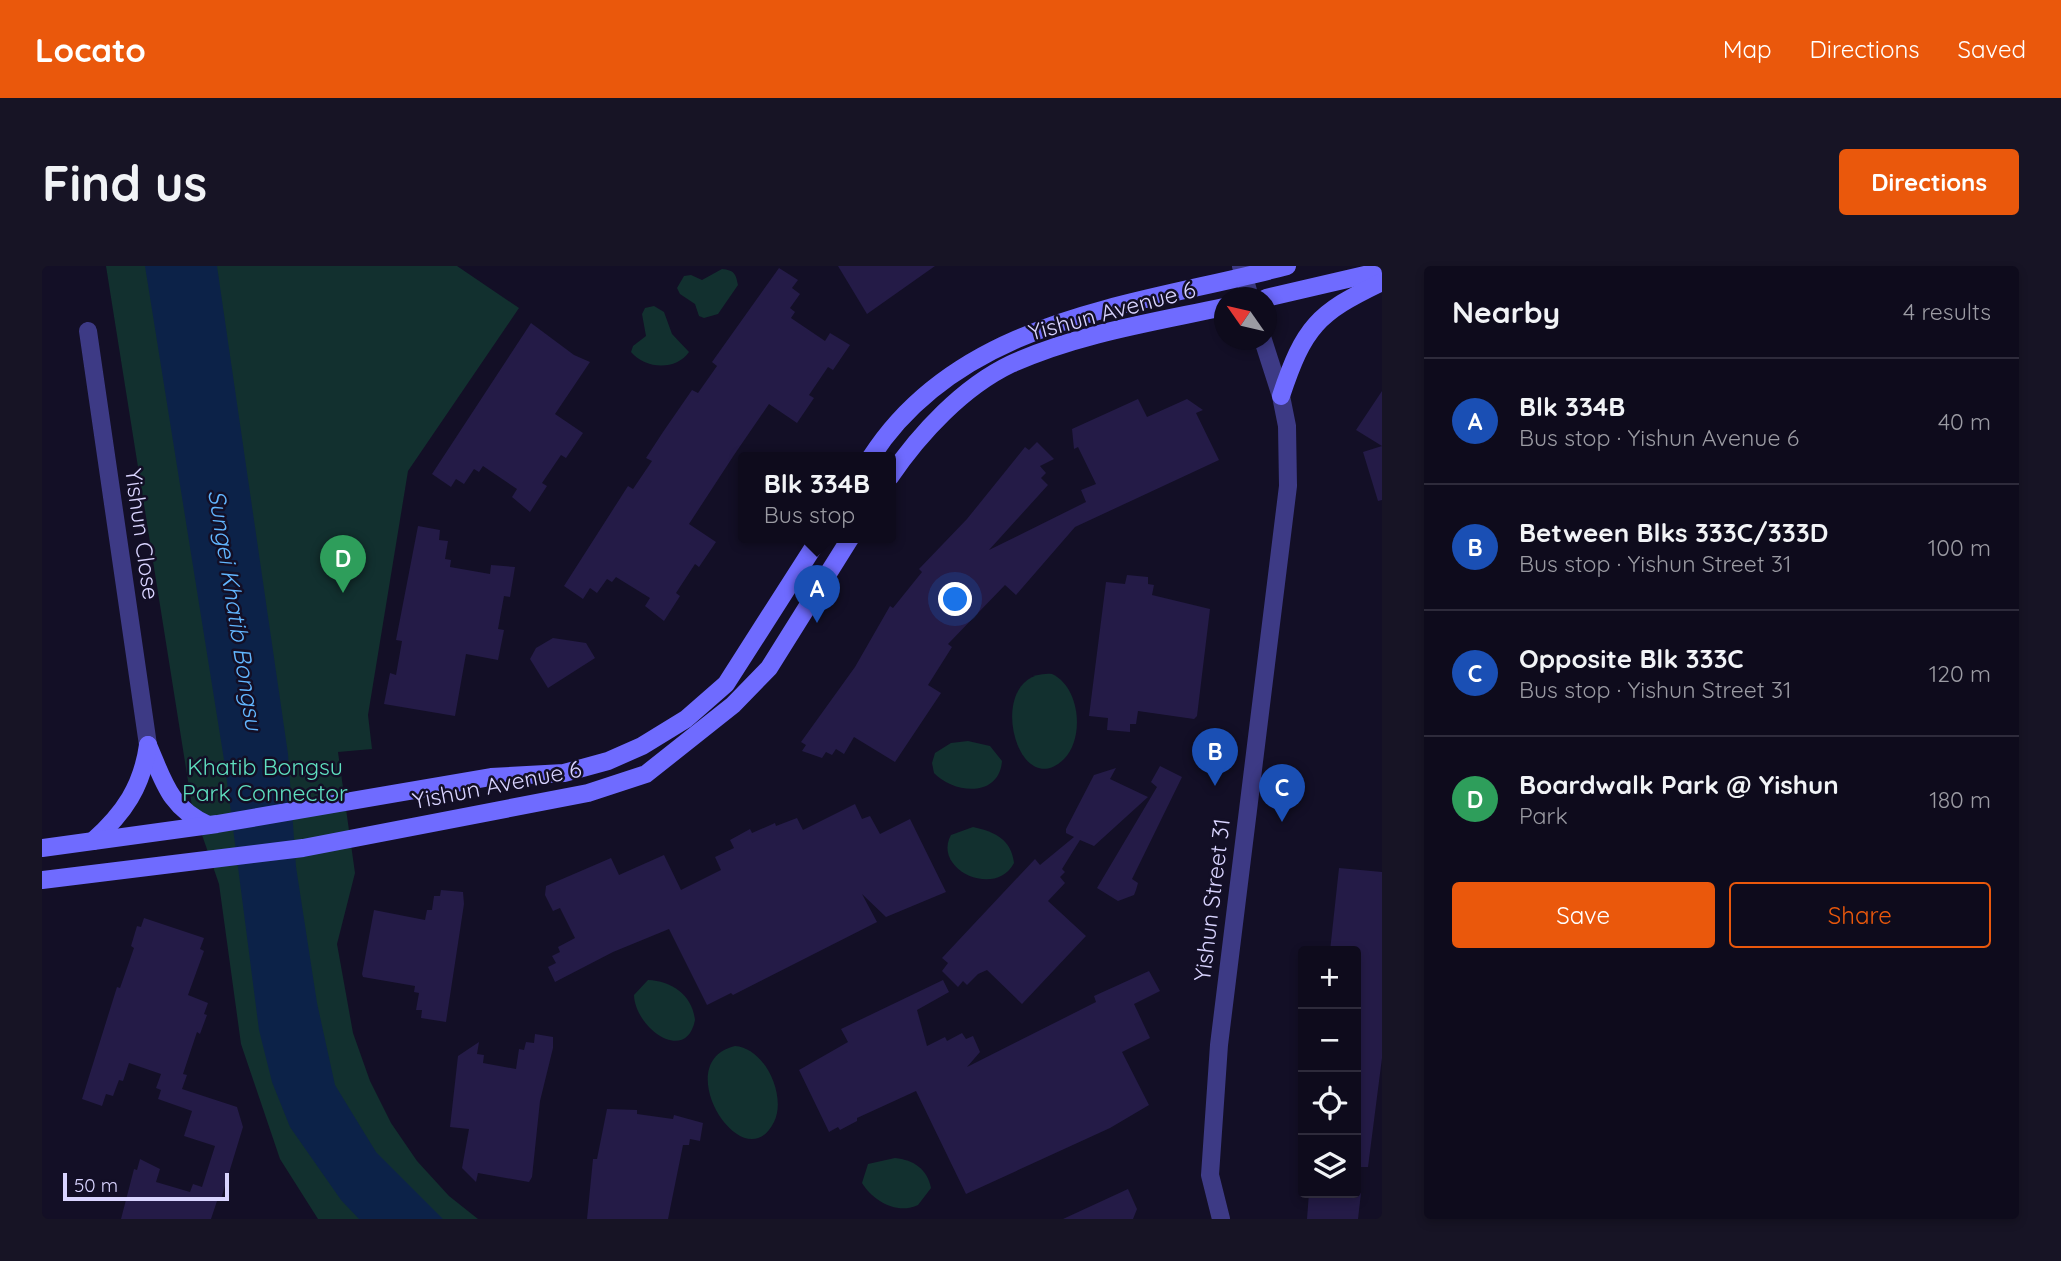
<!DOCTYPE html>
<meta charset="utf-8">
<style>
:root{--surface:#0e0b1c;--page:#171425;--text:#f1f3f6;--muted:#9b9ba3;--line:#2e2b3b;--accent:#ea580c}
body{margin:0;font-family:Quicksand,sans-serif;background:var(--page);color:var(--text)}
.controls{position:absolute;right:21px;bottom:21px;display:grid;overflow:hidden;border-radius:7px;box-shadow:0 4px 10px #0003}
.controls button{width:63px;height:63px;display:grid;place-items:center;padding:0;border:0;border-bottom:2px solid var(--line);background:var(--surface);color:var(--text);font:35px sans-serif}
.compass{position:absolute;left:1172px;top:21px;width:63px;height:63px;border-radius:50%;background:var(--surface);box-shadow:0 4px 10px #0003;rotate:304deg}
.scale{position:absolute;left:21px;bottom:18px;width:166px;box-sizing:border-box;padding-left:7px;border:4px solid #d9d4ff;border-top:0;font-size:19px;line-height:24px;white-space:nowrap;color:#d9d4ff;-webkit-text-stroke:5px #130f26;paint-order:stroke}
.you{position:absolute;left:914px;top:334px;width:24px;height:24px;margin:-18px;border:5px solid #fff;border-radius:50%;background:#1a73e8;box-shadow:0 0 0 10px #1a73e833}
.badge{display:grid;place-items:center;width:46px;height:46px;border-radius:50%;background:var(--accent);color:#fff;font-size:23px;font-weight:700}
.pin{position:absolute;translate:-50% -58px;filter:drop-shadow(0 2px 4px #0008)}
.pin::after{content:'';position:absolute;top:37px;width:24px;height:21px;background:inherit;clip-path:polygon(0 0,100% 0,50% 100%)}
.popup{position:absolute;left:696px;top:186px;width:158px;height:91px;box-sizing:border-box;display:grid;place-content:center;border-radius:7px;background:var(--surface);filter:drop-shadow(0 2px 5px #0005);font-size:23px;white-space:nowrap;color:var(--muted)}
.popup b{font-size:26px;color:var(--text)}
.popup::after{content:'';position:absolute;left:50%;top:100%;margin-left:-14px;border:14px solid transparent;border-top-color:var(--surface)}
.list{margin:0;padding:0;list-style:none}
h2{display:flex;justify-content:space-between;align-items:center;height:91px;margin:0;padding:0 28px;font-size:30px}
h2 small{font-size:23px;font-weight:400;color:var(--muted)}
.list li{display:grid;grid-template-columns:46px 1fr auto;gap:21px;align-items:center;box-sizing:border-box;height:126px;padding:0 28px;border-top:2px solid var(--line)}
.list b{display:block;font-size:26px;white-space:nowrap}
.list p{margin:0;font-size:23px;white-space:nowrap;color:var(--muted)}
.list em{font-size:23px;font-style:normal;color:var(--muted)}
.actions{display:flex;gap:14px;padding:21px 28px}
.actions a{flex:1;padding:16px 0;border:2px solid var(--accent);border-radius:7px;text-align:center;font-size:24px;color:var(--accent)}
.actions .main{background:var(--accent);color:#fff}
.icon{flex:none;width:38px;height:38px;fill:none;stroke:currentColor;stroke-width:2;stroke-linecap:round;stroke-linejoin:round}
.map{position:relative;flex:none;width:1340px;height:953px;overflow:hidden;border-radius:7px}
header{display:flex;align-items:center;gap:42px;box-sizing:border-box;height:98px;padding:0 35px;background:var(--accent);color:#fff}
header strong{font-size:33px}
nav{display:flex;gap:38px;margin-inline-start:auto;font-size:24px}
.intro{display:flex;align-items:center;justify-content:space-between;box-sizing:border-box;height:168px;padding:0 42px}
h1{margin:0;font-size:49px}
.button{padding:18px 32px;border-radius:7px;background:var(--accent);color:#fff;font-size:24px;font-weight:700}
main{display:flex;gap:42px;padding:0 42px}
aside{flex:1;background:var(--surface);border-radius:7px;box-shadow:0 4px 10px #0003}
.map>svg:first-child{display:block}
</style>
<header>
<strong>Locato</strong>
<nav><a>Map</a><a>Directions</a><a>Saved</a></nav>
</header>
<div class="intro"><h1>Find us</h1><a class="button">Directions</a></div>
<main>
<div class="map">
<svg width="1340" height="953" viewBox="0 0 1340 953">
<rect width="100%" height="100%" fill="#130f26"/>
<!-- green -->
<g fill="#12302f">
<path d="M 64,0 L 415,0 L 477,42 L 366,205 L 326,449 L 330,483 L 296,486 L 313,607 L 295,678 L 311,767 L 328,815 L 349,857 L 375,895 L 407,930 L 436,953 L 276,953 L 238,893 L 199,778 L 177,618 L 150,540 Z"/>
<path d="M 680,3 C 692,4 694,8 696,19 L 676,48 L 662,52 L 657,50 L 653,38 L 638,28 L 635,22 L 642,10 L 649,9 L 660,14 Z"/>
<path d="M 612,40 L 622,46 L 630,68 L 647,86 C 634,105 603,103 589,86 L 591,80 L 604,70 L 600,48 L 603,42 Z"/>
<path d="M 1010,408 C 1038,421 1043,472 1022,493 C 974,540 940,403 1010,408 Z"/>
<path d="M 926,475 L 948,480 L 960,495 C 957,532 912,528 892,507 L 890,497 L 893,487 L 909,477 Z"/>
<path d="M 931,561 C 953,566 969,573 972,597 C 953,633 890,603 909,569 Z"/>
<path d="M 606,714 C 630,715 650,729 653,754 C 644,799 593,762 592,729 Z"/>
<path d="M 693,780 C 723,782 745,830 732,856 C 702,917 625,796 693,780 Z"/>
<path d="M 853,892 C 872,894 885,903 889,922 L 876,939 C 855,949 831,935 820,917 L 826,898 Z"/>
</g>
<!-- water -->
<path fill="#0c2248" d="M 103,0 L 175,0 L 246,488 L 254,601 L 275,737 L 293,819 L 334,886 L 401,953 L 317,953 L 299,934 L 248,861 L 230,816 L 217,764 L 183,500 Z"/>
<!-- building -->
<g fill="#241b47">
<path d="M 796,0 L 893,0 L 825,48 Z"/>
<path d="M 737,2 L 756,14 L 750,22 L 758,28 L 748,42 L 753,46 L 749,52 L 783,75 L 788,67 L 808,79 L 791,104 L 786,101 L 767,129 L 772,132 L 755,157 L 727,138 L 692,189 L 647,258 L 674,276 L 657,301 L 653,298 L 634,327 L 638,330 L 622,355 L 603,340 L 608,332 L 574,311 L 570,316 L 565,313 L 555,327 L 548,322 L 541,333 L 522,320 L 586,220 L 591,223 L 610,195 L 604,192 L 621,166 L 650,124 L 656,127 L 675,100 L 670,96 Z"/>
<path d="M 489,57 L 532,89 L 548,96 L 513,148 L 541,167 L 524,192 L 519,189 L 500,217 L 505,220 L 488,246 L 470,231 L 475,223 L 441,200 L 437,206 L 432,203 L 422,218 L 414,213 L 409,221 L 390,208 Z"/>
<path d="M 1340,125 L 1340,234 L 1336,235 L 1321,186 L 1340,180 L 1314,164 Z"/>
<path d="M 1096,133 L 1105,151 L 1145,133 L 1161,144 L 1154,147 L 1177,194 L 1033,261 L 974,329 L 963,319 L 906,378 L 910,381 L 886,419 L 899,427 L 853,496 L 812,471 L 802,488 L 794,483 L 790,489 L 784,486 L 780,492 L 760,485 L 764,479 L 759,476 L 813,401 L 848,340 L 851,342 L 880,306 L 877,303 L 925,253 L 983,181 L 987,184 L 995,176 L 1012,193 L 998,200 L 1004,207 L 999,212 L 1006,219 L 947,284 L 1044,236 L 1039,224 L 1054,218 L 1036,181 L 1032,183 L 1030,163 Z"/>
<path d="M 376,260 L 398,264 L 397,274 L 406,275 L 403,293 L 409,294 L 408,301 L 448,308 L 449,299 L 473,301 L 468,331 L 462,330 L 456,363 L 462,364 L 456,394 L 424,388 L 413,450 L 342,438 L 348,407 L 354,409 L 360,375 L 354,374 Z"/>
<path d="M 1085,309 L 1106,311 L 1106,318 L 1112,319 L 1110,329 L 1168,343 L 1155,450 L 1152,453 L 1096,445 L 1094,458 L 1088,458 L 1088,466 L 1065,464 L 1066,452 L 1047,450 L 1064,316 L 1083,318 Z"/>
<path d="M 511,372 L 544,377 L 553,392 L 506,422 L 488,393 L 494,382 Z"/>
<path d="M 1118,500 L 1140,511 L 1090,613 L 1096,617 L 1094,624 L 1092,629 L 1076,635 L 1055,622 L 1115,521 L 1109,516 Z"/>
<path d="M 1074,502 L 1068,513 L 1106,531 L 1052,580 L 1038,574 L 1020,603 L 1023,606 L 1018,611 L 1023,617 L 1006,635 L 1044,670 L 980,738 L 945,704 L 936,708 L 925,719 L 921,715 L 916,721 L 900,705 L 906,697 L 900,692 L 993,593 L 998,599 L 1032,571 L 1024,567 L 1024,563 L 1052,509 Z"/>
<path d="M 813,538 L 820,553 L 828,550 L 838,568 L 868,553 L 904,626 L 844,651 L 820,628 L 835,656 L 691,729 L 689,727 L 665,739 L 627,663 L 571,686 L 513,716 L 506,701 L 514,697 L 510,690 L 518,686 L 516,681 L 533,672 L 518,642 L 511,645 L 503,629 L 504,620 L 569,592 L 577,609 L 622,589 L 639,624 L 679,604 L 673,591 L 692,582 L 688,574 L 708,563 L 710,567 L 733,557 L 734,560 L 755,552 L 761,564 Z"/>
<path d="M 1297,602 L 1340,606 L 1340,792 L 1326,901 L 1314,901 L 1314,685 L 1288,685 Z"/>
<path d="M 399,624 L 421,626 L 422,638 L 404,756 L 379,752 L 380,744 L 374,744 L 377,727 L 372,726 L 373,720 L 321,711 L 320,708 L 332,644 L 383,654 L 385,644 L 390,644 L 392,630 L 398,630 Z"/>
<path d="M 102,652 L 162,672 L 158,683 L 162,685 L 146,729 L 166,737 L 162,748 L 165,749 L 158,768 L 155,766 L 141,808 L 145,809 L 140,823 L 195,841 L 201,861 L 179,933 L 176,932 L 169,953 L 79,953 L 92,903 L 95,904 L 98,893 L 118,903 L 114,916 L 148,926 L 151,918 L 160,921 L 173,880 L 142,870 L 150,845 L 116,833 L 119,824 L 114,822 L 119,808 L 87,797 L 81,815 L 77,814 L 71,830 L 64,828 L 60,840 L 40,833 L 75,721 L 78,722 L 92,682 L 89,680 L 95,660 L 99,661 Z"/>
<path d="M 1107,705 L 1118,725 L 1092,738 L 1108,772 L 1080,786 L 1107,839 L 1068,862 L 924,928 L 874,825 L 815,852 L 815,855 L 798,864 L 796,861 L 787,866 L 757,804 L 806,776 L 799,763 L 901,714 L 907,726 L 875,744 L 885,780 L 903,771 L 905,775 L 920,767 L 924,773 L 931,770 L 938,786 L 925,801 L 1054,736 L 1052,730 Z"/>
<path d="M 493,768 L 511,771 L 511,782 L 498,835 L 490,911 L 487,916 L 436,907 L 434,916 L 420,902 L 427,863 L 408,861 L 416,790 L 437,776 L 435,788 L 442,789 L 441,797 L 474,803 L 477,783 L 482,784 L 484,776 L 492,777 Z"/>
<path d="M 565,843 L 595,844 L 595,848 L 631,853 L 632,849 L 661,857 L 658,875 L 648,873 L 647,879 L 641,879 L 626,953 L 545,953 L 551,893 L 555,893 Z"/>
<path d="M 1086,923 L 1095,943 L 1091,953 L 1021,953 Z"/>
<path d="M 1267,927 L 1319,927 L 1316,953 L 1265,953 Z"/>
</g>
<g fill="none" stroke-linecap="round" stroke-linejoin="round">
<!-- street -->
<g stroke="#3d3a85" stroke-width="18">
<path d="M 1199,0 L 1208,32"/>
<path d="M 46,65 L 106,479"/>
<path d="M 1179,953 L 1168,909 L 1177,779 L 1246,220 L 1245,160 L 1239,130 L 1221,74"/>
</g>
<!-- secondary -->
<g stroke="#6f6bff" stroke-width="18">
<path d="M 1224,32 L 1340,5"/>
<path d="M 1239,130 C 1262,61 1275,47 1340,16"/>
<path d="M 829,191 C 920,50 1099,39 1245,0"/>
<path d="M 848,211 C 878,167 921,121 969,98 C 1035,68 1112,56 1182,41"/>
<path d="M 106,479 C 122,516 127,541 166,559"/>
<path d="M 51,575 C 82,547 100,521 106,479"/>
<path d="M 0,582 L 175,558 L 449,511 L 522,507 L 566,495 L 600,480 L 644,453 L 684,418 L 778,271"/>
<path d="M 0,614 L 261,582 L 546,527 L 604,508 L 691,439 L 727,402 L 809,271"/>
</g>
</g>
<g text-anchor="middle" stroke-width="5" stroke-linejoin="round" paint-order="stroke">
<!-- street labels -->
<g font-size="23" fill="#d9d4ff" stroke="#130f26">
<text transform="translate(1070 45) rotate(-15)" y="8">Yishun Avenue 6</text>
<text transform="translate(100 268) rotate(82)" y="8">Yishun Close</text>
<text transform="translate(455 519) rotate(-11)" y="8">Yishun Avenue 6</text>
<text transform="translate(1170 634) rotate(-83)" y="8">Yishun Street 31</text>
</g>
<!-- park labels -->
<g font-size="23" fill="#5fe0c0" stroke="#130f26">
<text x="223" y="509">Khatib Bongsu<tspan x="223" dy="26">Park Connector</tspan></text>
</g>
<!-- water labels -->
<g font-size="24" font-style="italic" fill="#62b6ff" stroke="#130f26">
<text transform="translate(193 344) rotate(81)" y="8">Sungei Khatib Bongsu</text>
</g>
</g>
</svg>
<div class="controls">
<button>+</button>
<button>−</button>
<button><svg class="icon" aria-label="locate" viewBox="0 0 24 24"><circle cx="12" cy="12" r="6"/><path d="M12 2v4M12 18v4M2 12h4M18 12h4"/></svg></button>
<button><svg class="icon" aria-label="layers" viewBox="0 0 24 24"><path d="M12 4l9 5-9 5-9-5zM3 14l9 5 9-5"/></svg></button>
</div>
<svg class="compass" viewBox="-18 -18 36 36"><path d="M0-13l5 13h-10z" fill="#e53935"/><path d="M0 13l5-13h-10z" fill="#9b9ba3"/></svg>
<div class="scale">50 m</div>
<div class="you"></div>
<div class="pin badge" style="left:775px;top:357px;background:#1a4fb4">A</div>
<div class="popup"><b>Blk 334B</b>Bus stop</div>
<div class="pin badge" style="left:1173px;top:520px;background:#1a4fb4">B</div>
<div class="pin badge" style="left:1240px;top:556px;background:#1a4fb4">C</div>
<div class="pin badge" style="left:301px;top:327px;background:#2e9e5b">D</div>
</div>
<aside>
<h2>Nearby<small>4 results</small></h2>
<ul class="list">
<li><span class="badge" style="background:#1a4fb4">A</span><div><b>Blk 334B</b><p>Bus stop · Yishun Avenue 6</p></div><em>40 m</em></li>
<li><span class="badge" style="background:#1a4fb4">B</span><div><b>Between Blks 333C/333D</b><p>Bus stop · Yishun Street 31</p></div><em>100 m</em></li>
<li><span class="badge" style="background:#1a4fb4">C</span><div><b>Opposite Blk 333C</b><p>Bus stop · Yishun Street 31</p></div><em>120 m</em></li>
<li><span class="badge" style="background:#2e9e5b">D</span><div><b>Boardwalk Park @ Yishun</b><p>Park</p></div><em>180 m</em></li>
</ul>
<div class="actions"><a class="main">Save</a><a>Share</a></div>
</aside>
</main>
